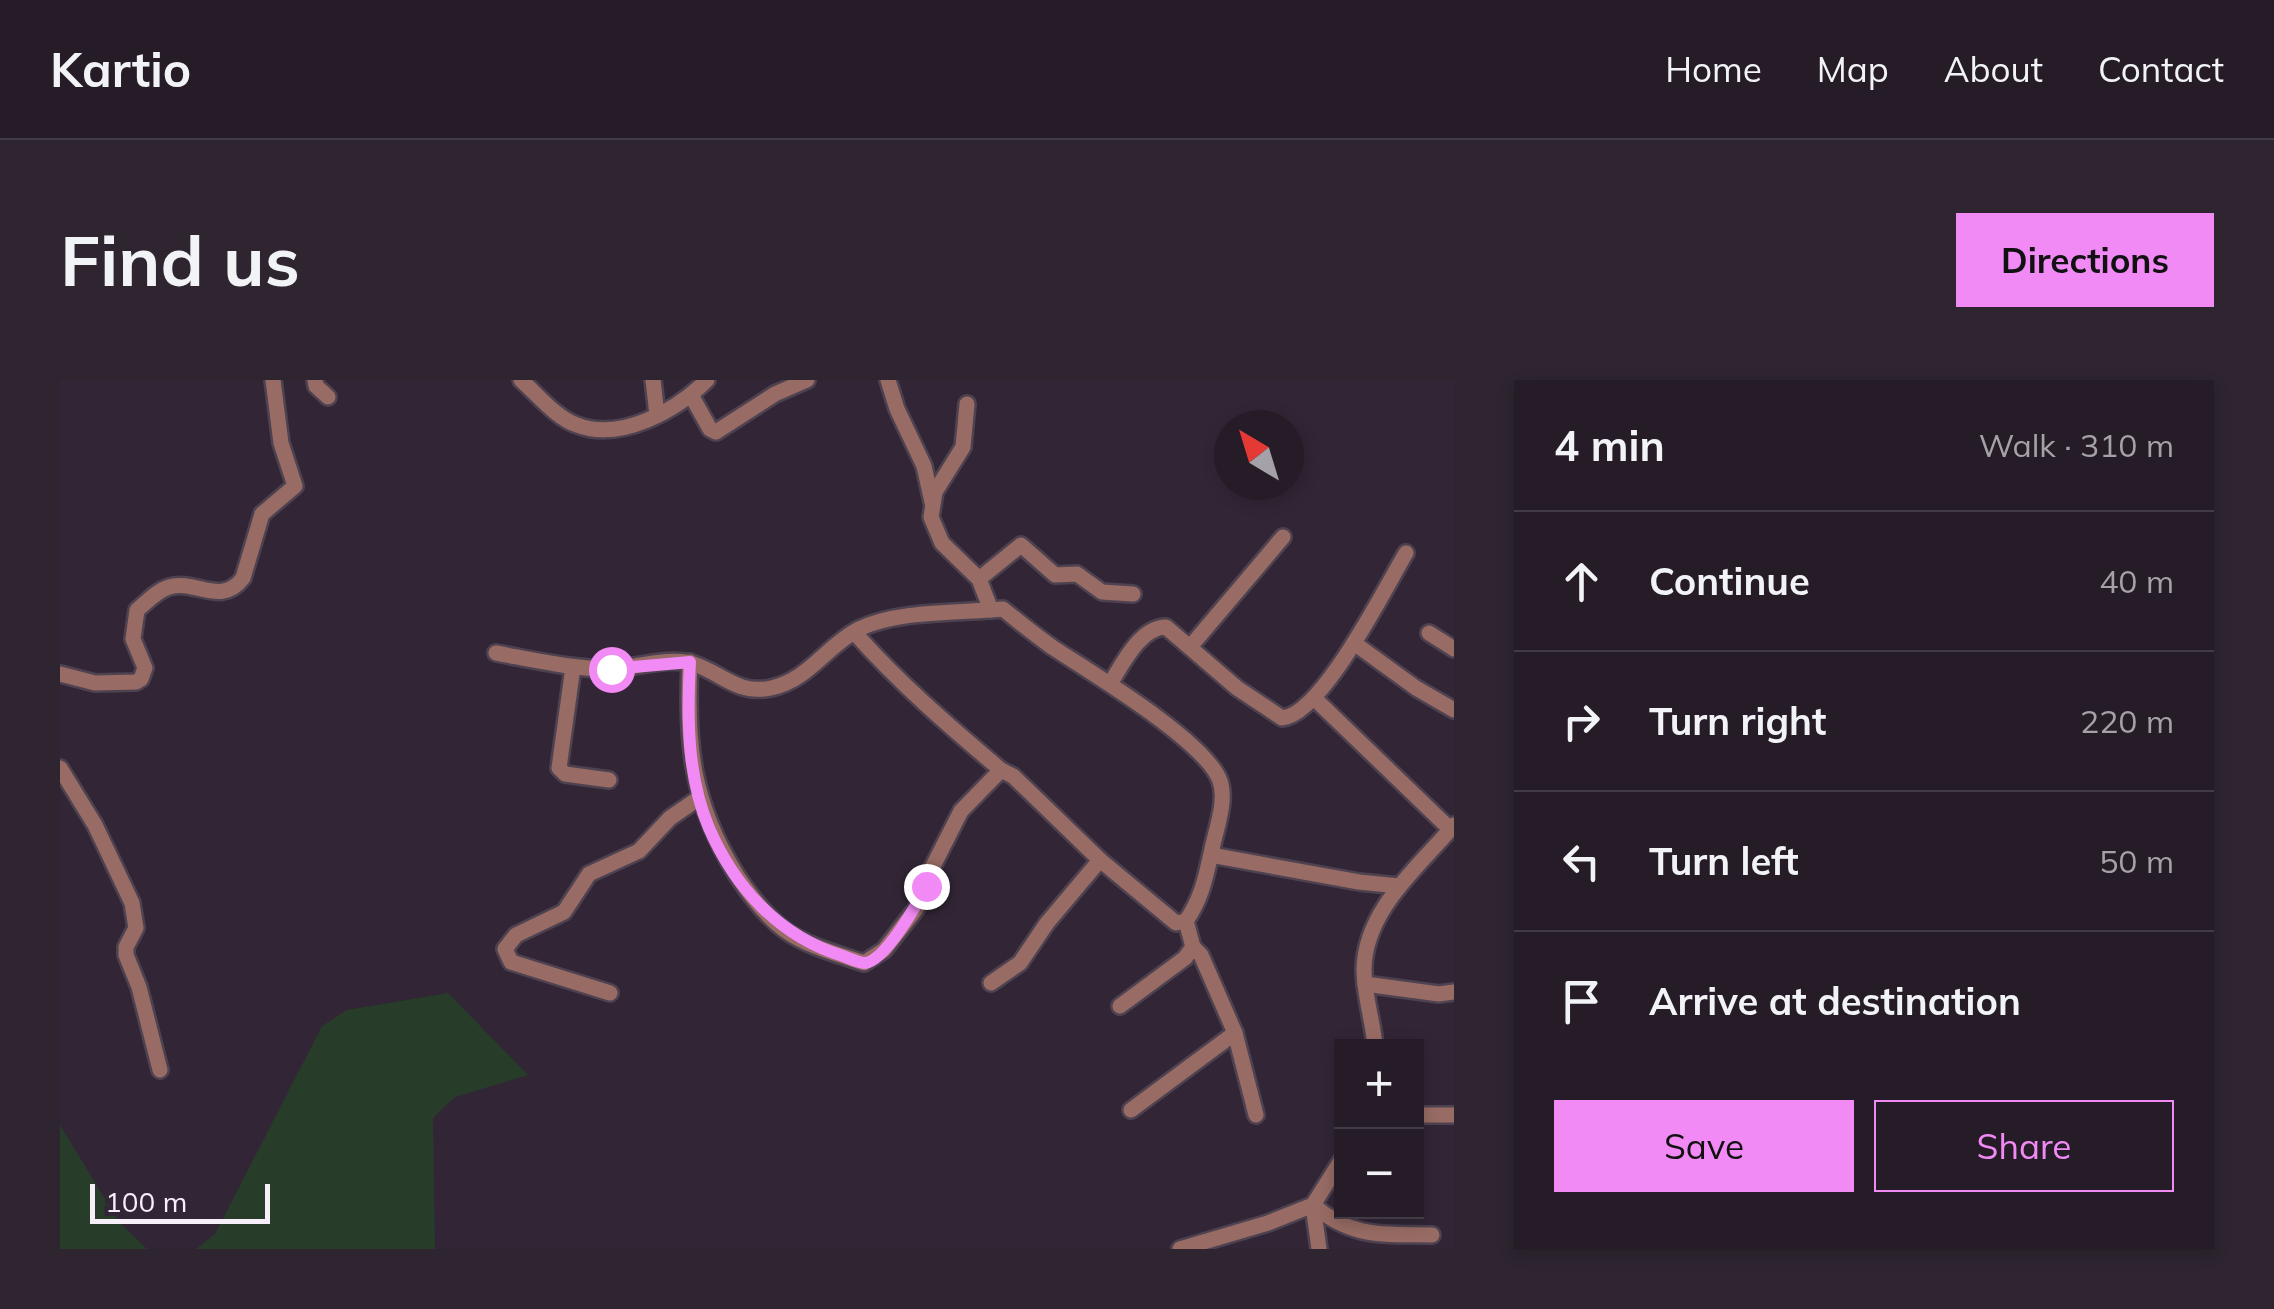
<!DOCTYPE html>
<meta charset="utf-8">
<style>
:root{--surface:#261c28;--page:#2e2530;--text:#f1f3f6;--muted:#a4a1a8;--line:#423a45;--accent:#f18af4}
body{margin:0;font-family:Mulish,sans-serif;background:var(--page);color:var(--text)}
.controls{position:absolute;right:30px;bottom:30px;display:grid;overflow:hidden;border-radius:0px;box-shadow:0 5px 15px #0003}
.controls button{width:90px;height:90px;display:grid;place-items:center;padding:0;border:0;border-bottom:2px solid var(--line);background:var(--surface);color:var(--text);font:50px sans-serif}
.compass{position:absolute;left:1154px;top:30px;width:90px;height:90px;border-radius:50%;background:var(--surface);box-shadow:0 5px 15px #0003;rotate:322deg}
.scale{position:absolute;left:30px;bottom:25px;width:180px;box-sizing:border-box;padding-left:10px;border:5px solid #f7effa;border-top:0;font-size:28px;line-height:35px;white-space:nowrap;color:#f7effa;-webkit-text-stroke:8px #322636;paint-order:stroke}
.stop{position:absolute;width:30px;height:30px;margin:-22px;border:8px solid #f18af4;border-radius:50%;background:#fff}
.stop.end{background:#f18af4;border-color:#fff;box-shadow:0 2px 10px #0008}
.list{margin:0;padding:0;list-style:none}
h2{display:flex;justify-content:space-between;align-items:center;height:130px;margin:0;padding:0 40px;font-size:42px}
h2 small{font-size:32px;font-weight:400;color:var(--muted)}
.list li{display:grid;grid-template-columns:65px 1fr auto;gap:30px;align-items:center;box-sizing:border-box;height:140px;padding:0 40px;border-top:2px solid var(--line)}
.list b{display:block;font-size:38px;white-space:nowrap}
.list em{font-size:32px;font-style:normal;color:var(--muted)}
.actions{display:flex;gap:20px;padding:30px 40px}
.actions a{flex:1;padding:22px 0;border:2px solid var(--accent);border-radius:0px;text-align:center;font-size:35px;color:var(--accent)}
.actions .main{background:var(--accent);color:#111}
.icon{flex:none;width:55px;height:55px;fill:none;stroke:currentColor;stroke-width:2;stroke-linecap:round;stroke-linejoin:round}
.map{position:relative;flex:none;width:1394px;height:869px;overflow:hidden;border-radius:0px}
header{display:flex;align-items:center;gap:60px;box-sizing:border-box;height:140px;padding:0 50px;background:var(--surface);border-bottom:2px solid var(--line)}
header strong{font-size:48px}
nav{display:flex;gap:55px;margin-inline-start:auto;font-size:35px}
.intro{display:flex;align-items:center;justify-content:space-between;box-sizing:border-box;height:240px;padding:0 60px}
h1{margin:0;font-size:70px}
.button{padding:25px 45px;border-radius:0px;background:var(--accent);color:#111;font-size:35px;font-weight:700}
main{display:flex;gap:60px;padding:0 60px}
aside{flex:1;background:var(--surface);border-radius:0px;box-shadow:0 5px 15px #0003}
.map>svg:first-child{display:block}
</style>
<header>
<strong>Kartio</strong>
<nav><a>Home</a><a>Map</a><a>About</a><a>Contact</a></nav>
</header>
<div class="intro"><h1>Find us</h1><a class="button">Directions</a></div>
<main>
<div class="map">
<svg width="1394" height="869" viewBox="0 0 1394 869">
<rect width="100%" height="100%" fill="#322636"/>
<!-- green -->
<g fill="#273c29">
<path d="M 388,613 L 468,695 L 395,717 L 373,738 L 375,869 L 136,869 L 155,854 L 262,646 L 287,630 Z"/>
<path d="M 0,745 L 59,842 L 87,869 L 0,869 Z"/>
</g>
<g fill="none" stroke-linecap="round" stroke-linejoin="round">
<!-- minor casing -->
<g stroke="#4e4251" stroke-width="20">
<g id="minor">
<path d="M 255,0 L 256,6 L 268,17"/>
<path d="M 461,0 C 477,14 496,38 517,45 C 561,62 617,30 647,0"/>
<path d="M 593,0 L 597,35"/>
<path d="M 828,0 L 837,29 L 864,86 L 872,122"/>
<path d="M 631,15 L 650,49 L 656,52 L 715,14 L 747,0"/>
<path d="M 907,24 L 903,67 L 875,112 L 871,137 L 882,163 L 919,199 L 931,230"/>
<path d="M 919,199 L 961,165 L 995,195 L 1017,194 L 1042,212 L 1073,214"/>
<path d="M 1369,253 L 1394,269"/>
<path d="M 1294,263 L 1356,308 L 1394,330"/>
<path d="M 1130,267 L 1223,157"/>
<path d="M 436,273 C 474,280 512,289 550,289 C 575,288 610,276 634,284 C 663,294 678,315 711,308 C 749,300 766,266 799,249 C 838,230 900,233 943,229 C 959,242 975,255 992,267 C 1030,292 1146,361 1160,401 C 1167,421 1156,449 1152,469 C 1146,496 1142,518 1126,541 L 1116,543 L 1040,480 L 953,396 L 941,390 C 889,346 839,303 794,252"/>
<path d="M 630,282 C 626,365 632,422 676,494 C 689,514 706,537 726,551 C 749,567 778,574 804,583 L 824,570 L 856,529 L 869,494 L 901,431 L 941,390"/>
<path d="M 513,287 L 499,388 L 505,394 L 549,400"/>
<path d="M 0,294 L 35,303 L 76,302 L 81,299 L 85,288 L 73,259 L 77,230 C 87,222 96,211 109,207 C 136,199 161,227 183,198 L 202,134 L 235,106 L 221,63 L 213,0"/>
<path d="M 1050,304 C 1062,285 1080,247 1106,247 L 1177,308 L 1222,338 C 1262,335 1325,208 1346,173"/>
<path d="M 1254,318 L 1390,449"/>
<path d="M 0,388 L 35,445 L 72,523 L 76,548 L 66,567 L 66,575 L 79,607 L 100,690"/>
<path d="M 1151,475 L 1299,502 L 1339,506"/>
<path d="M 1133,567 L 1141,575 L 1175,653 L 1196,735"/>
<path d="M 931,603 L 960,583 L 987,543 L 1040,480"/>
<path d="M 1305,604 L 1379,614 L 1394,612"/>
<path d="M 550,613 L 451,582 L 445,569 L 456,555 L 504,532 L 529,494 L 579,471 L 610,438 L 639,418"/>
<path d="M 1060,626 L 1125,578 L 1133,567 L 1126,541"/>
<path d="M 1315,666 C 1313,641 1304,615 1304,589 C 1305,529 1360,486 1394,445"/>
<path d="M 1071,730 L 1175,653"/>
<path d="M 1356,735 L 1394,735"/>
<path d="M 1253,825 C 1293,859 1323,854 1372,855"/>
<path d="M 1253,825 L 1259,869"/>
<path d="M 1120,869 L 1208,843 L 1253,825 L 1282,779"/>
</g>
</g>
<!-- minor -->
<use href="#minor" stroke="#986c64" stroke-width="15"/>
</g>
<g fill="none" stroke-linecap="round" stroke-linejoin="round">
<!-- route -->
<path stroke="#f18af4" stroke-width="12" d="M 551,289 L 630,282 C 627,338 627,396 649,448 C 675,508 720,557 783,576 C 789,578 799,583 805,583 C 825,581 858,523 866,506"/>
</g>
</svg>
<div class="controls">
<button>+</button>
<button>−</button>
</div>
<svg class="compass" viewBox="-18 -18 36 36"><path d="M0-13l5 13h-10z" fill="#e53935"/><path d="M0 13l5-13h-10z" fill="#a4a1a8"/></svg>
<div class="scale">100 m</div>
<div class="stop" style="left:551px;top:289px"></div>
<div class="stop end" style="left:866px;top:506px"></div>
</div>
<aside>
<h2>4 min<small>Walk · 310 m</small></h2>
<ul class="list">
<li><svg class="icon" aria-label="ahead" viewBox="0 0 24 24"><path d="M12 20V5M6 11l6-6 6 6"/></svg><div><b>Continue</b></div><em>40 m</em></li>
<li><svg class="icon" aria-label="right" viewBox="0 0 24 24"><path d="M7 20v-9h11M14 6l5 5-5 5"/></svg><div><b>Turn right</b></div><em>220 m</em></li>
<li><svg class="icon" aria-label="left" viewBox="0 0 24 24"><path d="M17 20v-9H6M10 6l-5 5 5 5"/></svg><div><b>Turn left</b></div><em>50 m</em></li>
<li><svg class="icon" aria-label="arrive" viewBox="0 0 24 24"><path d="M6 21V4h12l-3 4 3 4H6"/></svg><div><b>Arrive at destination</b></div></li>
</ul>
<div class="actions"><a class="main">Save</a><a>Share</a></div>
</aside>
</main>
